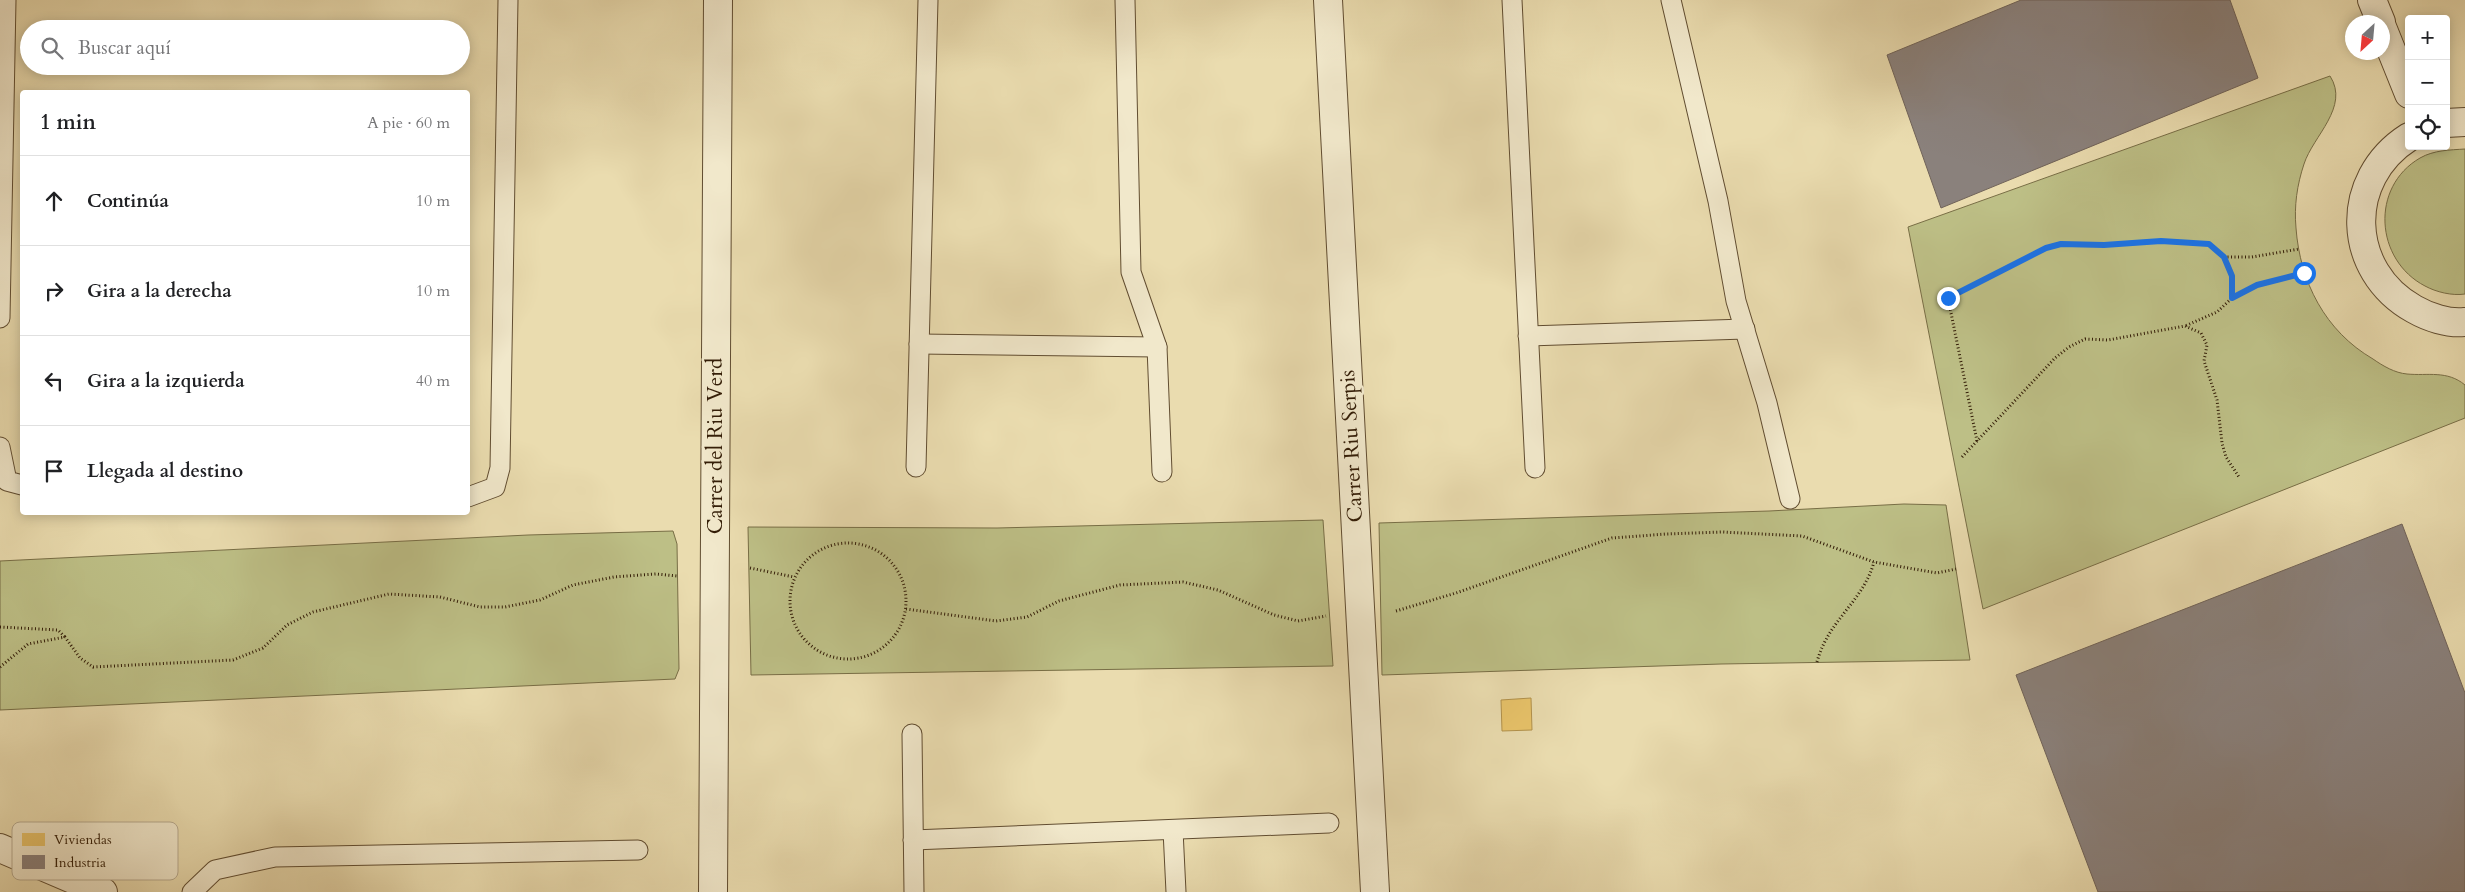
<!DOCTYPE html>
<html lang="es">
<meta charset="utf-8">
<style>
:root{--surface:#fff;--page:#f2f2f2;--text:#202124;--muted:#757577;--line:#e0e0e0}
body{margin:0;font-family:Cardo,serif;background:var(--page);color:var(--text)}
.controls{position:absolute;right:15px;top:15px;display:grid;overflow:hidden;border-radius:5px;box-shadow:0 2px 12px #0003}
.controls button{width:45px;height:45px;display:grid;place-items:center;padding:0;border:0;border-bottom:1px solid var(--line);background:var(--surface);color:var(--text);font:25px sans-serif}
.compass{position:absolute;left:2345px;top:15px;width:45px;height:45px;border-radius:50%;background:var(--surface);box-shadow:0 2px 12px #0003;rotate:206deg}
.stop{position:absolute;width:15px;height:15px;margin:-11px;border:4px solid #1a73e8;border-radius:50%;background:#fff}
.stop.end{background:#1a73e8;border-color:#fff;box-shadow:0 1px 5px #0008}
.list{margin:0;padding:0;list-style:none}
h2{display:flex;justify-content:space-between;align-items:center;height:65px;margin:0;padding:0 20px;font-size:21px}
h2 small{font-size:16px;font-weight:400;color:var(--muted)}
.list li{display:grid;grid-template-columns:32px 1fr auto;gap:15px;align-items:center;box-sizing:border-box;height:90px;padding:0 20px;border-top:1px solid var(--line)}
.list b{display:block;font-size:19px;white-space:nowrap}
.list em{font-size:16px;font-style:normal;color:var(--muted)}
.icon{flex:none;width:28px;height:28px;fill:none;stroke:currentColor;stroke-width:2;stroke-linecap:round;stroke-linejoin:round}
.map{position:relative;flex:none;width:2465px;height:892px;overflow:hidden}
.search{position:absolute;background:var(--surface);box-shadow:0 2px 12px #0003;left:20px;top:20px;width:450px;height:55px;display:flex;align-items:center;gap:12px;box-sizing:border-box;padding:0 18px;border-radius:28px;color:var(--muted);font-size:19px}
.panel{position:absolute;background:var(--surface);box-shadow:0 2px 12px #0003;left:20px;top:90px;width:450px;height:425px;border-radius:5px}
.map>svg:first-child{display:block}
</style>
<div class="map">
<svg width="2465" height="892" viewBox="0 0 2465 892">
<rect width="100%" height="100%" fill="#eadcaf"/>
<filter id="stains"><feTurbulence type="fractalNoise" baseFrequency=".004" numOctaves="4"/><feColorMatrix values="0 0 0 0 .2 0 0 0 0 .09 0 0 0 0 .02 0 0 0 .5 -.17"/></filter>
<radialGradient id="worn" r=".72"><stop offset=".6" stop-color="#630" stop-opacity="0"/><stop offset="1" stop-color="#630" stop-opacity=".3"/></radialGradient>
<!-- green -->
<g fill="#bdbf86" stroke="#786e46">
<path d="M 2330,76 C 2350,107 2313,136 2304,164 C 2297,185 2294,206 2296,228 C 2300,282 2325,331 2373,359 C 2383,366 2395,373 2407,374 C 2428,376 2447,370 2465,385 L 2465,418 L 1983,609 L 1908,227 Z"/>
<path d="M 2465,149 L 2465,294 C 2452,296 2436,292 2425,286 C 2375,260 2370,187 2420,158 C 2434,150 2450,150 2465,149 Z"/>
<path d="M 1904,504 L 1946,505 L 1970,660 L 1721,664 L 1382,675 L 1379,523 L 1769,511 Z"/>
<path d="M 1323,520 L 1333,666 L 751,675 L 748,527 L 997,528 Z"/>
<path d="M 673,531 L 677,544 L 679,669 L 675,679 L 0,710 L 0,561 L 528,535 Z"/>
</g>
<!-- homes -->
<path fill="#e9c46a" stroke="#b2924c" d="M 1531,698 L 1532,730 L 1502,731 L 1501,700 Z"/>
<!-- industry -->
<g fill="#8a817c" stroke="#706359">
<path d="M 2021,0 L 2230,0 L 2258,78 L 1941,208 L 1887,55 Z"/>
<path d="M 2402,524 L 2465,693 L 2465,892 L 2098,892 L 2016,675 Z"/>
</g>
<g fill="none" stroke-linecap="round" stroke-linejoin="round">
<!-- service casing -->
<g stroke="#614d31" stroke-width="21">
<g id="service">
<path d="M 1125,0 L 1131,272 L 1157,347 L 1162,472"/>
<path d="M 1512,0 L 1535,468"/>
<path d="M 1671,0 L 1718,201 L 1736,301 L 1767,403 L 1790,499"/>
<path d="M 0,318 L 6,0"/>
<path d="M 1528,336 L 1745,329"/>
<path d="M 919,344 L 1157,347"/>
<path d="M 0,447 L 7,481 L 22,485"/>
<path d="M 916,467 L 928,0"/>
<path d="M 468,497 L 495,487 L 500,468 L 508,0"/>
<path d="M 912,734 L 914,892"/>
<path d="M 1173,830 L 1176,892"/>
<path d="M 913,840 L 1329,823"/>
<path d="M 192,892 L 215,870 L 275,857 L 638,850"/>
</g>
</g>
<!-- minor casing -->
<g stroke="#614d31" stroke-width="30">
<g id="minor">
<path d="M 1328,0 L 1375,892"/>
<path d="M 2372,0 L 2381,22"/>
<path d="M 2382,27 L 2409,94"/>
<path d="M 2446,123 L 2465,122"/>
<path d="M 2409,137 C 2343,179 2346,271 2414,309 C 2428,317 2448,324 2465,322"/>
<path d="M 0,848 L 103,892"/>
<path d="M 713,892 L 718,0"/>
</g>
</g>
<!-- path -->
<g stroke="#331d07" stroke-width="3" stroke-dasharray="1 2.5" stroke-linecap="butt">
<path d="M 2224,257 L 2252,257 L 2299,249"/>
<path d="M 2232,298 L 2257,285 L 2304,273"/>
<path d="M 1977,441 L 1948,298 L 2046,248 L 2061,244 L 2104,245 L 2161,241 L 2209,244 L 2224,257 L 2232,276 L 2232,298 L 2217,312 L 2185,326"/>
<path d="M 1962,457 L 2055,358 L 2069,347 L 2085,339 L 2108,340 L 2185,326 L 2201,333 L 2207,345 L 2204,361 L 2217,400 L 2222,443 L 2226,457 L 2239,477"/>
<circle cx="848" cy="601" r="58"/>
<path d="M 750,568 L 794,577"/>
<path d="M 906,609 L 996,621 L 1027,617 L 1059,601 L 1120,585 L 1183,582 L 1218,590 L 1274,615 L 1298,621 L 1326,616"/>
<path d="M 1396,611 L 1456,593 L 1612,538 L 1666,534 L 1722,532 L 1802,536 L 1874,562 L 1937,573 L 1956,569"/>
<path d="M 0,627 L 58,630 L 65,637"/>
<path d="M 1817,662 C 1828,620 1863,602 1874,562"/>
<path d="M 0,667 L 28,644 L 65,637 L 80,658 L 93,667 L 233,660 L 263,648 L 287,625 L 313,612 L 389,594 L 440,597 L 480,607 L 505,607 L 540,600 L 573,585 L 614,577 L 656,574 L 677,576"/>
</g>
<!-- service -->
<use href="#service" stroke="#f1e8cb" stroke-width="19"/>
<!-- minor -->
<use href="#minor" stroke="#f1e8cb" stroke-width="28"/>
</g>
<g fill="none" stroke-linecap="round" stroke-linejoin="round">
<!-- route -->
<path stroke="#1a73e8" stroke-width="6" d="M 1948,298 L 2046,248 L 2061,244 L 2104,245 L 2161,241 L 2209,244 L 2224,257 L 2232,276 L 2232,298 L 2257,285 L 2304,273"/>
</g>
<g text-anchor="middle" stroke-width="5" stroke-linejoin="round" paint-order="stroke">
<!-- street labels -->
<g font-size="21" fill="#331d07" stroke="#f1e8cb">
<text transform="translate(715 446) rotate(-90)" y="7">Carrer del Riu Verd</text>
<text transform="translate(1351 446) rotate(-93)" y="7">Carrer Riu Serpis</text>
</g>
</g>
<!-- legend -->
<rect x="12" y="822" width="166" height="58" rx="8" fill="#f1e8cb" stroke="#b8ab90" stroke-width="1"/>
<rect x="22" y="833" width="23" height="13" fill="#e9c46a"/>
<rect x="22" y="855" width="23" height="14" fill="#8a817c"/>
<g font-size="14" fill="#331d07">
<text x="54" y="844">Viviendas</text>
<text x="54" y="867">Industria</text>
</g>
<rect width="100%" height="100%" filter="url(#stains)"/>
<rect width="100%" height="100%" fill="url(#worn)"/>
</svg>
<div class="controls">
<button>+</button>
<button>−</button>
<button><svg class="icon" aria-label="locate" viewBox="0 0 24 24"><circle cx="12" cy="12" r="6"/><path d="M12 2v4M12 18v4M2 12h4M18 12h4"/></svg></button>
</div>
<svg class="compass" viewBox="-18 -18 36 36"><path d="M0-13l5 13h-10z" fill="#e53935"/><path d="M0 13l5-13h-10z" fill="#757577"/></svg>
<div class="stop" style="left:2304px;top:273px"></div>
<div class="stop end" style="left:1948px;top:298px"></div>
<div class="search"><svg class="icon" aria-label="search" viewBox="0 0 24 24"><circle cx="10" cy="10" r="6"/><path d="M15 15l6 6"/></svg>Buscar aquí</div>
<section class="panel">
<h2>1 min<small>A pie · 60 m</small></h2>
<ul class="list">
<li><svg class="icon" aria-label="ahead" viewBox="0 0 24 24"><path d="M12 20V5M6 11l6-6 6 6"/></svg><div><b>Continúa</b></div><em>10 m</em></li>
<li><svg class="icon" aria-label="right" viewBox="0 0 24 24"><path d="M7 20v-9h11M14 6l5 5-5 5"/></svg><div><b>Gira a la derecha</b></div><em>10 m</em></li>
<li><svg class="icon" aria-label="left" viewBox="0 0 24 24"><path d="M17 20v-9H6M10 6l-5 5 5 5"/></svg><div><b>Gira a la izquierda</b></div><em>40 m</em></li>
<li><svg class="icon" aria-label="arrive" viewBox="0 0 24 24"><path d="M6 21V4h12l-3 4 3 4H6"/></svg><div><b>Llegada al destino</b></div></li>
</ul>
</section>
</div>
